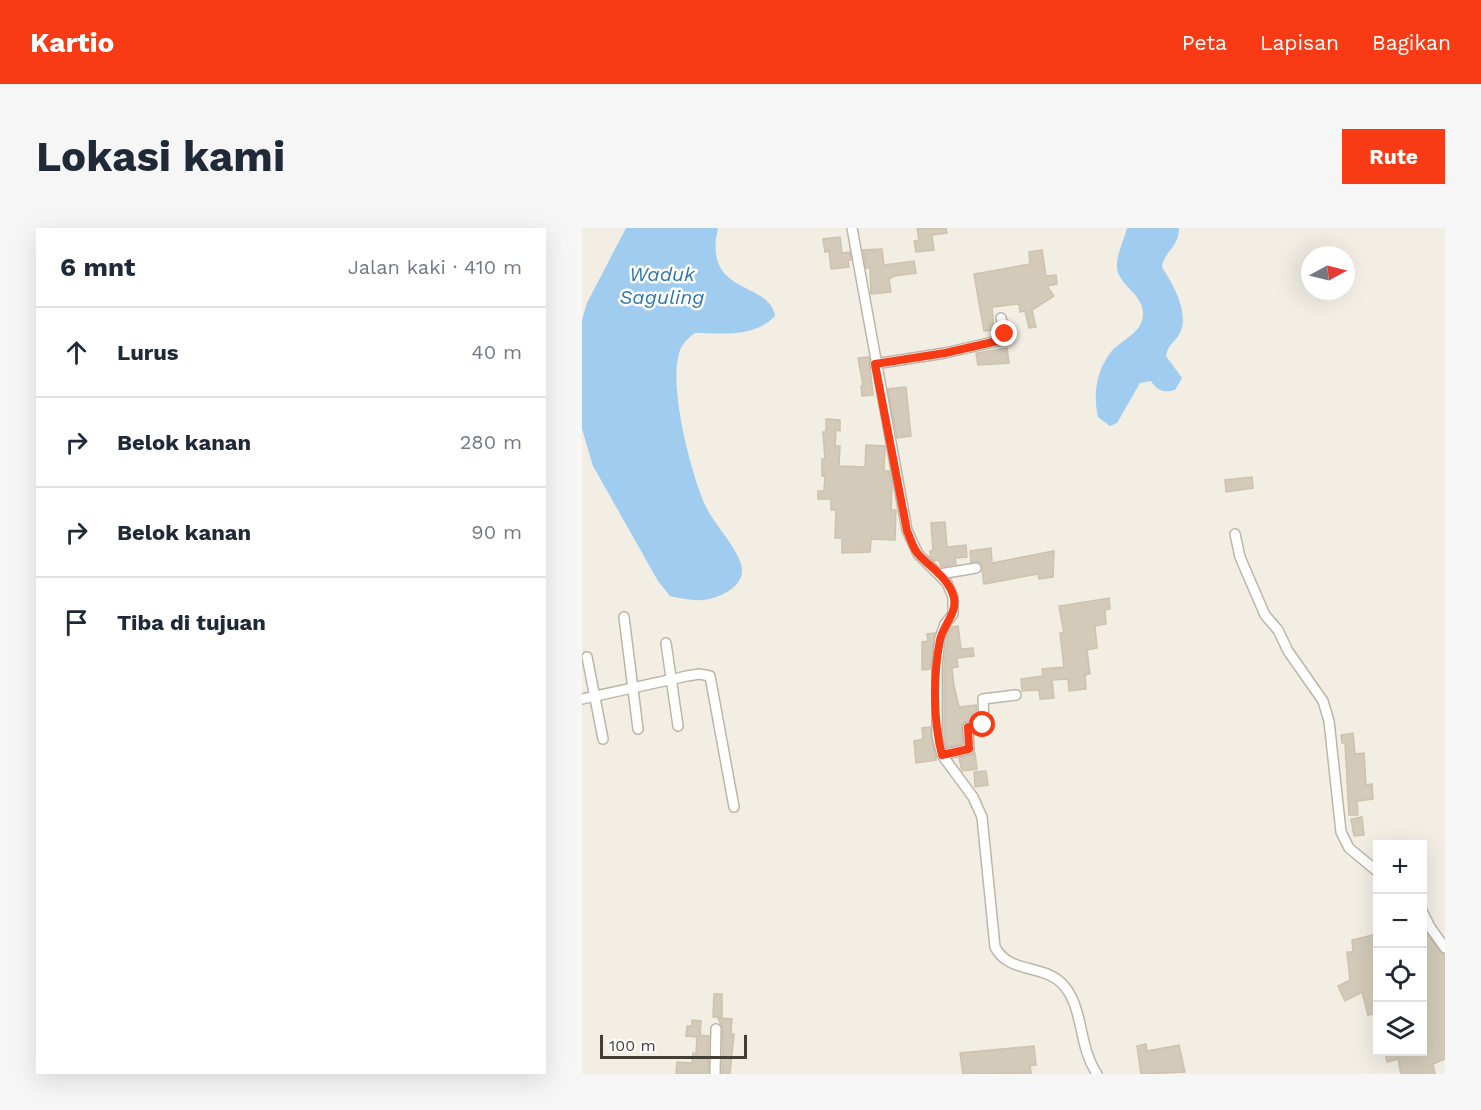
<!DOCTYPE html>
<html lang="id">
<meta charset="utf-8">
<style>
:root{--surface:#fff;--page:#f6f6f7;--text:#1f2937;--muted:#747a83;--line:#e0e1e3;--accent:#f83b15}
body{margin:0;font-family:"Work Sans",sans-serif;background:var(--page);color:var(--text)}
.controls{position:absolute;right:18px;bottom:18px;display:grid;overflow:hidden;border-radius:0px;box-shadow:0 6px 24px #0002}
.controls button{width:54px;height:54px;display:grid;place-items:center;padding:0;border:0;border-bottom:2px solid var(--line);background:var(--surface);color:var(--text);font:30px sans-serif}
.compass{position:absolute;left:719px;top:18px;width:54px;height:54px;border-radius:50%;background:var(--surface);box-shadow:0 6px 24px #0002;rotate:83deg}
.scale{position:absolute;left:18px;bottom:15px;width:147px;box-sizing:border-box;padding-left:6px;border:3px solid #443e34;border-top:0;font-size:16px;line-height:21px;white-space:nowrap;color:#443e34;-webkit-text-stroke:4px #fff;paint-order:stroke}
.stop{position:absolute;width:18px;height:18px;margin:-14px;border:4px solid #f83b15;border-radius:50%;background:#fff}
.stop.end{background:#f83b15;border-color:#fff;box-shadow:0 2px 6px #0008}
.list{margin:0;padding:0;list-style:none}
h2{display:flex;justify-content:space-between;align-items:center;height:78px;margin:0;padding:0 24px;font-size:26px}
h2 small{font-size:20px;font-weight:400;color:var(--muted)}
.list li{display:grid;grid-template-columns:39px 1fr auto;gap:18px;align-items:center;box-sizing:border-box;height:90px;padding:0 24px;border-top:2px solid var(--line)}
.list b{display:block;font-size:22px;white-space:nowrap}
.list em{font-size:20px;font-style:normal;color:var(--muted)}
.icon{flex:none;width:33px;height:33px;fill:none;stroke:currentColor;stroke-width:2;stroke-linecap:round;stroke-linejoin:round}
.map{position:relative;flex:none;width:863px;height:846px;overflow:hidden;border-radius:0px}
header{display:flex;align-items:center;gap:36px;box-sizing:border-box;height:84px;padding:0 30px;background:var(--accent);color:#fff}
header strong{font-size:28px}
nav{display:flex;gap:33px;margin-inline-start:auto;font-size:21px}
.intro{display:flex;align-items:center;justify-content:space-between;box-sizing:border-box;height:144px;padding:0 36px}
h1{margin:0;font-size:42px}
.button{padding:15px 27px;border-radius:0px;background:var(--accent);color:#fff;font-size:21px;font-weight:700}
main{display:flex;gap:36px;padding:0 36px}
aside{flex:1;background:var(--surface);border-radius:0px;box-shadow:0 6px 24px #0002}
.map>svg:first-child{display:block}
</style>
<header>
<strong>Kartio</strong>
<nav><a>Peta</a><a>Lapisan</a><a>Bagikan</a></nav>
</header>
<div class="intro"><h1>Lokasi kami</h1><a class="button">Rute</a></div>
<main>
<aside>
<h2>6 mnt<small>Jalan kaki · 410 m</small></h2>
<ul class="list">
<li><svg class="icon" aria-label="ahead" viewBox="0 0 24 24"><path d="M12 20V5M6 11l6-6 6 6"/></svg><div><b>Lurus</b></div><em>40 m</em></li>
<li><svg class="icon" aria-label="right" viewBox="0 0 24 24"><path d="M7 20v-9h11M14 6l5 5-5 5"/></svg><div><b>Belok kanan</b></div><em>280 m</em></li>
<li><svg class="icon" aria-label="right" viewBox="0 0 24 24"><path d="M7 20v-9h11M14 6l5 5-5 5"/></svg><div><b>Belok kanan</b></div><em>90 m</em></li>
<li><svg class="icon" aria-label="arrive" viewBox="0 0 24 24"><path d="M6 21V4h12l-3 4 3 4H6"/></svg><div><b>Tiba di tujuan</b></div></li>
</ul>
</aside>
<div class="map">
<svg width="863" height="846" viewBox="0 0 863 846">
<rect width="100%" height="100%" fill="#f2eee4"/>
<!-- water -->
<g fill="#a0cdef">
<path d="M 44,0 L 136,0 C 120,69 188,52 193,88 C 172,110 140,105 113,105 C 109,108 103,113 100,118 C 83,148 109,247 124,279 C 132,296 160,325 160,342 C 161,360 135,371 120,372 C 110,373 98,370 88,368 L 76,353 L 11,238 L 0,201 L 0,92 L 5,75 Z"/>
<path d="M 545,0 L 597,0 C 597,20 582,23 580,39 C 590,55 608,84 598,105 C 594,113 585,117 584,128 L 600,150 L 593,162 C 583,165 575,163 569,153 L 558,155 L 535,195 L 528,198 L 516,189 C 511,167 514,143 529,124 C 539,112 560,105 561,87 C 562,66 537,58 535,40 C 534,26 542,13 545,0 Z"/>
</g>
<!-- building -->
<g fill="#d3cab9" stroke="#cec2ad" stroke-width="1.5">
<path d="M 335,0 L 364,0 L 365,5 L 350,7 L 352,22 L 334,24 L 332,13 L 337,12 Z"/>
<path d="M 258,9 L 260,25 L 268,24 L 269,32 L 266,32 L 267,39 L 249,41 L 247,23 L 243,24 L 241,11 Z"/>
<path d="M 300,21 L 302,37 L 332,33 L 334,45 L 312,48 L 307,51 L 309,64 L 289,66 L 288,40 L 284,40 L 281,22 Z"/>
<path d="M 460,22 L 464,48 L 474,47 L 475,56 L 465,58 L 472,68 L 450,82 L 454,99 L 447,100 L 443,83 L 438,84 L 437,76 L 410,79 L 412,102 L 402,103 L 392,46 L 448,36 L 447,24 Z"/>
<path d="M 425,120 L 427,135 L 396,137 L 394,125 Z"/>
<path d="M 287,129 L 291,167 L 280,168 L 279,158 L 281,157 L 276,130 Z"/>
<path d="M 324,159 L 329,208 L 315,210 L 306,161 Z"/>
<path d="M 244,191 L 258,192 L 258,203 L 254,202 L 253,218 L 258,218 L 257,238 L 283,239 L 284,217 L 303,218 L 302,243 L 307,243 L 310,257 L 309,282 L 314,282 L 313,312 L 289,311 L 288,324 L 260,325 L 260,310 L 253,310 L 254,282 L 249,282 L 249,271 L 236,271 L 236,263 L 242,263 L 243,248 L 240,248 L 240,231 L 243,231 L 241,204 L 244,204 Z"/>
<path d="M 670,249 L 671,260 L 644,264 L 643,252 Z"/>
<path d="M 363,294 L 365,319 L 384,317 L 385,329 L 373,330 L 374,336 L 359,339 L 357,332 L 352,333 L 348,329 L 348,323 L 351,322 L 349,295 Z"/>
<path d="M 409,320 L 410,335 L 472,323 L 471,349 L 457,351 L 456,346 L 402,356 L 399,334 L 389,334 L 388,323 Z"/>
<path d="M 527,370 L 528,381 L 523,382 L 524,396 L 513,398 L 515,420 L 505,422 L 508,446 L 503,447 L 504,461 L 487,463 L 486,451 L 470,452 L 472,470 L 458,471 L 457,462 L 440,463 L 439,451 L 461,448 L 460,441 L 482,439 L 478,405 L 482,405 L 477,378 Z"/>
<path d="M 376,398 L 379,421 L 391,420 L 392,428 L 375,430 L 376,439 L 370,440 L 372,458 L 377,479 L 394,477 L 395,490 L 380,496 L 380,516 L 365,519 L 362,507 L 362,439 L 365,412 L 369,399 Z"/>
<path d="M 353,405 L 348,441 L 340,442 L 340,414 L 346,413 L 345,406 Z"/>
<path d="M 348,499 L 354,532 L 334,535 L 332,513 L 341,511 L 340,500 Z"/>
<path d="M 771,505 L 773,526 L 782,525 L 784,557 L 790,556 L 791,571 L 775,573 L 776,587 L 767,587 L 763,515 L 760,515 L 759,507 Z"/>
<path d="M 393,525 L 395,541 L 380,543 L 377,530 Z"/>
<path d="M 404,543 L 406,557 L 393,559 L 392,544 Z"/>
<path d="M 780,589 L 782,607 L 772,608 L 769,591 Z"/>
<path d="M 840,699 L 858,724 L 863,727 L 863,831 L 851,836 L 853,846 L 819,846 L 816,831 L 805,834 L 803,824 L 840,824 Z"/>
<path d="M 795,706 L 795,785 L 786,787 L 780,764 L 763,773 L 756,758 L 768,752 L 765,724 L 771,724 L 770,712 Z"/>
<path d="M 132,766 L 140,766 L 140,789 L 131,789 Z"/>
<path d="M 136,790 L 150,791 L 149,806 L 152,806 L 148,846 L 140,846 L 141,801 Z"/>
<path d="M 110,792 L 119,793 L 118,807 L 127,808 L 126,846 L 94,846 L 95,834 L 110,835 L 111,825 L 114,826 L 115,809 L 104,808 L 105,798 L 110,798 Z"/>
<path d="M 564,816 L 565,823 L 597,817 L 603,844 L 559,846 L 555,818 Z"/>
<path d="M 452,818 L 454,837 L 448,838 L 449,845 L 381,846 L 378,825 Z"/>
</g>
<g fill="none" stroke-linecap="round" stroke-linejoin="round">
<!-- street casing -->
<g stroke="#bdb6a7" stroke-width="12">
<g id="street">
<path d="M 270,0 L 325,302 L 336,326 L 365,355 L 371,369 L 371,386 L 363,396 L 358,410 L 355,439 L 355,508 L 360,527 L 391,569 L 400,589 L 413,719 C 427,747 465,735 483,759 C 502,783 496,817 515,846"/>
<path d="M 293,136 L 363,125 L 420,112 L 424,106 L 419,90"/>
<path d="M 653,306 L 658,329 L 683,387 L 696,402 L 706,423 L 741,473 L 747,493 L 759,604 L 767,620 L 796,644"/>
<path d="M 358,346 L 394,340"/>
<path d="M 42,389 L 56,501"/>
<path d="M 84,415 L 96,498"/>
<path d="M 5,429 L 21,511"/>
<path d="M 0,471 L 105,448 L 117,446 L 128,448 L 152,579"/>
<path d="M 360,527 L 387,521 L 386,499 L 402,496 L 401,471 L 434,467"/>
<path d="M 840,683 L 848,699 L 863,720"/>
<path d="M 133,846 L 134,801"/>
</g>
</g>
<!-- street -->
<use href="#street" stroke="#fff" stroke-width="9"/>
</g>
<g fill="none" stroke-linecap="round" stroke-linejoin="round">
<!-- route -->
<path stroke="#f83b15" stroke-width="8" d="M 401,497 L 386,499 L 387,521 L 360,527 C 351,492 351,448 358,412 C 361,397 375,386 372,370 C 367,350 350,341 337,327 C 331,321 329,311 325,303 L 293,136 L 363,125 L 420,112 L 423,106"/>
</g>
<g text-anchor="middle" stroke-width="5" stroke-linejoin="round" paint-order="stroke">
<!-- water labels -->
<g font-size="20" font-style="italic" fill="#2f76ae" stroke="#fff">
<text x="80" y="53">Waduk<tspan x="80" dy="23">Saguling</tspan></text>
</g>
</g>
</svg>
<div class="controls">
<button>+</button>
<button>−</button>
<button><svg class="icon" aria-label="locate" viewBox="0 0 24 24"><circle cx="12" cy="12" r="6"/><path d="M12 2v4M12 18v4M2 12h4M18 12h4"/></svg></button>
<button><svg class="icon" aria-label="layers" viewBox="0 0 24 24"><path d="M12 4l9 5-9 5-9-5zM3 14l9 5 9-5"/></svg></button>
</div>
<svg class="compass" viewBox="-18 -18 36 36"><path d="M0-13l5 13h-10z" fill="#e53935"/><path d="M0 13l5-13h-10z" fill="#747a83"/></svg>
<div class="scale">100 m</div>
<div class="stop" style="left:401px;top:497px"></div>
<div class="stop end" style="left:423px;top:106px"></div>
</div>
</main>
